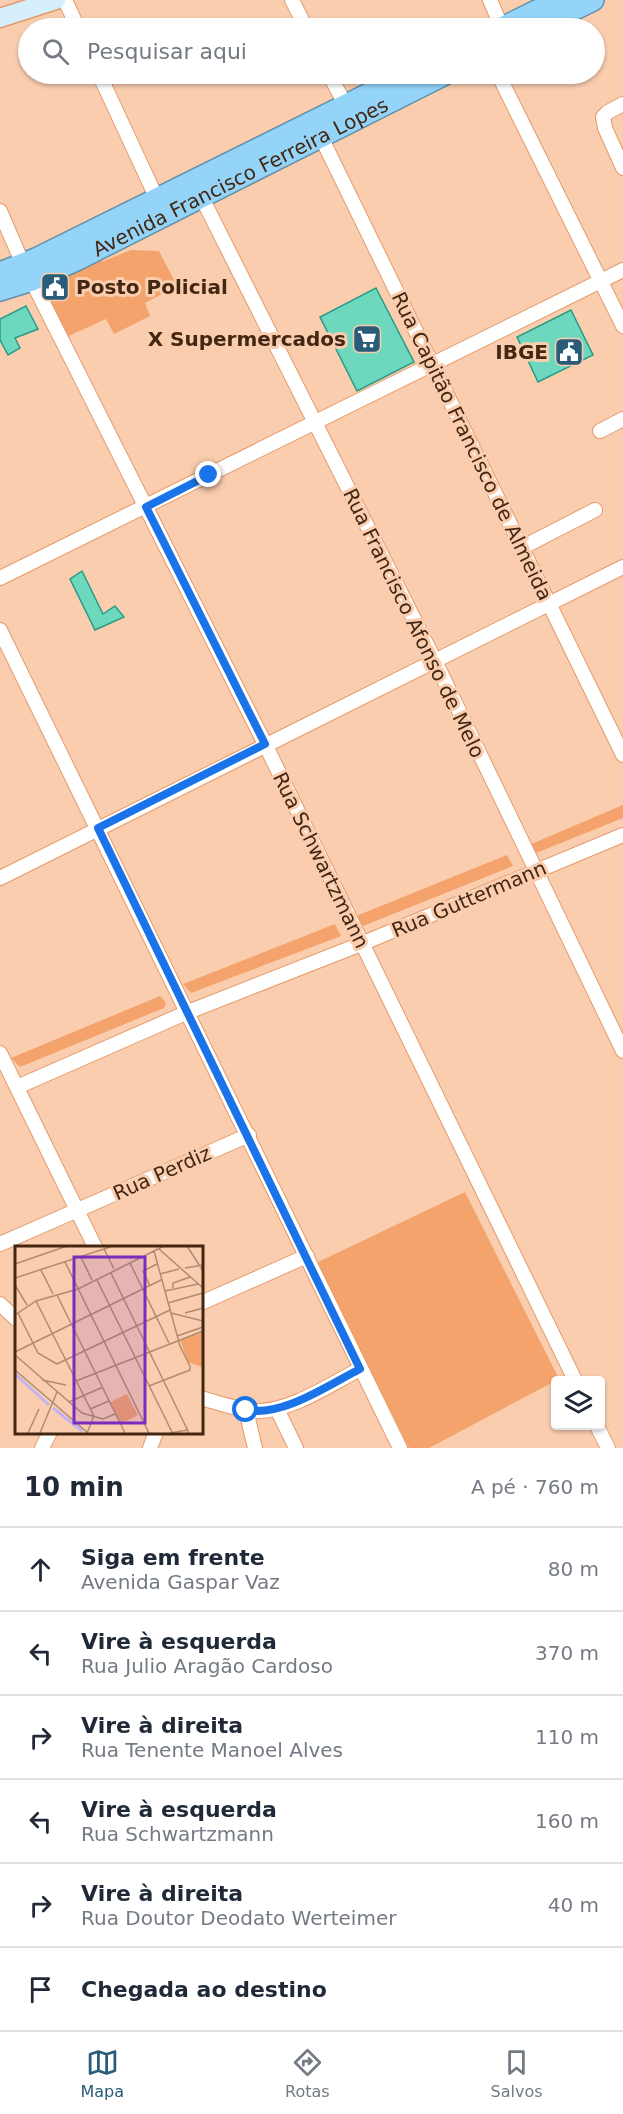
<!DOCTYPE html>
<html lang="pt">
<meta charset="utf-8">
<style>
:root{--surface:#fff;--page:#f6f6f7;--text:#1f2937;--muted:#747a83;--line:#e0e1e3;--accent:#285c78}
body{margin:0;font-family:"DejaVu Sans",sans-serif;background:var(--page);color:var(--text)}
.controls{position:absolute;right:18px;bottom:18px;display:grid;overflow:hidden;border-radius:6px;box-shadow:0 2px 4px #0004}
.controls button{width:54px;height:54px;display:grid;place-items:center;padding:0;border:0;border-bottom:2px solid var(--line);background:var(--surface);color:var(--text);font:30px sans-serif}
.stop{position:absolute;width:18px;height:18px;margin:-14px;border:4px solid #1a73e8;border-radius:50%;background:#fff}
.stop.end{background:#1a73e8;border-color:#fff;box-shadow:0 2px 6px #0008}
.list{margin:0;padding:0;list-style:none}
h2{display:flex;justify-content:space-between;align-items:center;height:78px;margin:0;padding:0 24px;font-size:26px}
h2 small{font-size:20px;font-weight:400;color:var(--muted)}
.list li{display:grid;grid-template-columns:39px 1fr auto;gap:18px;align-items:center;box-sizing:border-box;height:84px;padding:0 24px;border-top:2px solid var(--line)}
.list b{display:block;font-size:22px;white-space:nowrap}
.list p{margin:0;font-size:20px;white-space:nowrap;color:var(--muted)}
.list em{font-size:20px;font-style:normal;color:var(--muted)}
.icon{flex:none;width:33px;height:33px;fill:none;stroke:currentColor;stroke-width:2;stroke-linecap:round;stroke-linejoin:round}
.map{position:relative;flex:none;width:623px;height:1448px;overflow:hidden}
.search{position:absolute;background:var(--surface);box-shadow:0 2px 4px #0004;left:18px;right:18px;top:18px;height:66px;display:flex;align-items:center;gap:15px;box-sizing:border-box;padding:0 21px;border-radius:33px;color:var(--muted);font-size:22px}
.sheet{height:582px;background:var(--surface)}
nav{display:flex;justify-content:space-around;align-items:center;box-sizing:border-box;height:84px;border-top:2px solid var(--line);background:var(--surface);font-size:16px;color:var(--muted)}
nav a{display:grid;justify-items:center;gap:3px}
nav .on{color:var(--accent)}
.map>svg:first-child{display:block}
</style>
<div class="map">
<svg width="623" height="1448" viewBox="0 0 623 1448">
<rect width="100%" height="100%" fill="#facdaf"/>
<!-- green -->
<g fill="#f4a36c">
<path d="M 131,250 L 159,251 L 177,286 L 145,303 L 150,316 L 114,334 L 106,319 L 64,338 L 38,289 L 87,262 L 104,261 Z"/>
<path d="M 623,805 L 623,818 L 536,853 L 529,845 Z"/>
<path d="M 507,855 L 513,866 L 363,926 L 356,916 Z"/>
<path d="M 335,924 L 341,936 L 191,993 L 183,984 Z"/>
<path d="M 160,996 L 166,1003 L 164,1008 L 20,1067 L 11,1058 Z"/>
<path d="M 465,1192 L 559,1379 L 429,1448 L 409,1448 L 316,1263 Z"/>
</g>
<!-- building -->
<g fill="#6dd8bd" stroke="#279c83" stroke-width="1.5">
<path d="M 376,288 L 414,362 L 357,391 L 320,317 Z"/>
<path d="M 26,306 L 38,329 L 15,338 L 20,348 L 8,355 L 0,340 L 0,319 Z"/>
<path d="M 571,310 L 593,355 L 538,382 L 517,337 Z"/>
<path d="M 82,571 L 103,614 L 115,606 L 124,617 L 95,630 L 70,579 Z"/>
</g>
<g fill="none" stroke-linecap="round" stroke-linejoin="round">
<!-- minor casing -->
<g stroke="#e39b6a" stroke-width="16">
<g id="minor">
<path d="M 65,0 L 78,28"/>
<path d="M 292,0 L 306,28"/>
<path d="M 490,0 L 502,28"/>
<path d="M 99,74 L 157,199"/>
<path d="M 329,74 L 346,106"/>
<path d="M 498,74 L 623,326"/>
<path d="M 623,104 L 608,112 L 603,117 L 605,128 L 623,168"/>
<path d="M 321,137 L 623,755"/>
<path d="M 201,196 L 435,661 L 623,1051"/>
<path d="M 0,211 L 19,255 L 265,744 L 575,1380"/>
<path d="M 600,431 L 623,419"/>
<path d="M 523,547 L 595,510"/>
<path d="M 0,578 L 623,270"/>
<path d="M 0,630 L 400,1448"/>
<path d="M 0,878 L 623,567"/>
<path d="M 0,1053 L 95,1247"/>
<path d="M 17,1087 L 188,1012 L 361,944 L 623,835"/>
<path d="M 0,1244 L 249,1135"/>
<path d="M 201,1303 L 307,1256"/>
<path d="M 0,1304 L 16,1319"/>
<path d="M 201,1398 C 219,1403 238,1410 256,1411 C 290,1412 331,1384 360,1369"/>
<path d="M 277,1409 L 296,1448"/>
<path d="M 246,1410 L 255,1448"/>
<path d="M 597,1426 L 608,1448"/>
<path d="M 42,1448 L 50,1432"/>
<path d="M 150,1448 L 156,1432"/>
</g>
</g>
<!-- secondary casing -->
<g stroke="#e39b6a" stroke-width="21">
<path id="secondary" d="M 0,18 L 56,0"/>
</g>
<!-- trunk casing -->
<g stroke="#6590a7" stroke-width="24">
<g id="trunk">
<path d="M 502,28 L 559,0"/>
<path d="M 536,28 L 593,0"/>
<path d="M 0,273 L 36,259 L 409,74"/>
<path id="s1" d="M 0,290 L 32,280 L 76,260 L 445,74"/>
</g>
</g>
<!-- minor -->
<use href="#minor" stroke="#fff" stroke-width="14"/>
<!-- secondary -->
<use href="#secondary" stroke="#d6effd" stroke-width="18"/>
<!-- trunk -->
<use href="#trunk" stroke="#93d4f8" stroke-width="21"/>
</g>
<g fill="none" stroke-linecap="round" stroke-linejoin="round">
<!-- route -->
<path stroke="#1a73e8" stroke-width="8" d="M 209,475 L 146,507 L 265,744 L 98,828 L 360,1369 C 328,1385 283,1417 246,1410"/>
</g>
<!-- icons -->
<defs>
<g id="civic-square" transform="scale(1.5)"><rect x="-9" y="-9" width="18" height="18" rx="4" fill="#285c78" stroke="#facdaf"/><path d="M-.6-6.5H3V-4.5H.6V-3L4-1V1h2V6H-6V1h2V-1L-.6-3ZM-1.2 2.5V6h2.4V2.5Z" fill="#fff"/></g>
<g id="supermarket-square" transform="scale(1.5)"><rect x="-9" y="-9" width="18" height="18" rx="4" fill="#285c78" stroke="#facdaf"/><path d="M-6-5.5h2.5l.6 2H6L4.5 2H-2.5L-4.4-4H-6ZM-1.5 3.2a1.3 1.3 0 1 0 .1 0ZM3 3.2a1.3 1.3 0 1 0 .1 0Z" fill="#fff"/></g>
</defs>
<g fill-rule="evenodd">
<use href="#civic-square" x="55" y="287"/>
<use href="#supermarket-square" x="367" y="339"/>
<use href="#civic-square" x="569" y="352"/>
</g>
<g text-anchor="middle" stroke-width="6" stroke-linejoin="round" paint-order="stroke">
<!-- street labels -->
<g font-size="20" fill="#432712" stroke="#facdaf">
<text dy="7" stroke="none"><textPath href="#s1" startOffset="266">Avenida Francisco Ferreira Lopes</textPath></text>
<text transform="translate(472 446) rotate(64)" y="7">Rua Capitão Francisco de Almeida</text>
<text transform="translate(414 623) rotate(64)" y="7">Rua Francisco Afonso de Melo</text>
<text transform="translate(321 860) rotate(64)" y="7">Rua Schwartzmann</text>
<text transform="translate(469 899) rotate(-23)" y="7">Rua Guttermann</text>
<text transform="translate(162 1173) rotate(-24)" y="7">Rua Perdiz</text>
</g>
<!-- poi labels -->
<g font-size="20" font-weight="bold" fill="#432712" stroke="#facdaf" text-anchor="end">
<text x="76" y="294" text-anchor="start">Posto Policial</text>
<text x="346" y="346">X Supermercados</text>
<text x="548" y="359">IBGE</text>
</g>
</g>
<!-- overview -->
<g transform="translate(15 1246)">
<rect width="188" height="188" fill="#facdaf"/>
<path d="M 186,87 L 187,88 L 187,121 L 173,116 L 165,94 ZM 112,148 L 123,169 L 106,178 L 95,156 Z" fill="#f4a36c"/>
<path fill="none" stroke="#c2b3f3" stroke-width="3" d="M 0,128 L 34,159M 38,162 L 67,185"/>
<path fill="none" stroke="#b18b70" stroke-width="1.5" d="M 172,0 L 188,25M 89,3 L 99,23M 144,3 L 188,42M 139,5 L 165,100 L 175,120M 66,11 L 77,34M 50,16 L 134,187M 115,17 L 154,97M 0,18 L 52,0M 170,22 L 188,19M 26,24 L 38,48M 96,27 L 174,187M 145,28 L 164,23M 0,32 L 98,0M 82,34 L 157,186M 0,39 L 12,59M 135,40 L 128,25 L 142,18M 158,42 L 158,37 L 175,31M 150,45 L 183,38M 42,49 L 110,187M 21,55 L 79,170M 153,57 L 188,47M 3,67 L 23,107 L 42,118M 156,67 L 188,75M 170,67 L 188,62M 0,69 L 21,55 L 63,43 L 149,0M 162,90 L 188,81M 0,106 L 146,34M 0,109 L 67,167 L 88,173 L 100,168M 42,118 L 155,64M 0,124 L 73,187M 27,134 L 51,139M 61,135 L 188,85M 134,140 L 175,124 L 175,120M 54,156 L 88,141M 75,163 L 94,155M 13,187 L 24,163M 25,187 L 42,146M 72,187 L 79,170M 155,187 L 173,184"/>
<path fill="#7b2cbf" fill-opacity="0.15" stroke="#7b2cbf" stroke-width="3" d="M 59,11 L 130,11 L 130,177 L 59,177 Z"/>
<rect width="188" height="188" fill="none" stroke="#432712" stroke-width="3"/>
</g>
</svg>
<div class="controls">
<button><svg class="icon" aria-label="layers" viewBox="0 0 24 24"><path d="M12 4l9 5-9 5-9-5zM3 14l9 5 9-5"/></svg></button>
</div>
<div class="stop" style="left:246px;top:1410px"></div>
<div class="stop end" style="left:209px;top:475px"></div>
<div class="search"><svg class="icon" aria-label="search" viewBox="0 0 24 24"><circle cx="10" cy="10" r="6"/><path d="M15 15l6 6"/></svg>Pesquisar aqui</div>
</div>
<section class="sheet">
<h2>10 min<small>A pé · 760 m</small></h2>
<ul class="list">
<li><svg class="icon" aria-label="ahead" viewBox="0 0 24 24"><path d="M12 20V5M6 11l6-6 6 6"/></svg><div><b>Siga em frente</b><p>Avenida Gaspar Vaz</p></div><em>80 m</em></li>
<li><svg class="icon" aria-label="left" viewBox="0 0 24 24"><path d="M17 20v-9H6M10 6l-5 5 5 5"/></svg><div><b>Vire à esquerda</b><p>Rua Julio Aragão Cardoso</p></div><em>370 m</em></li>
<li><svg class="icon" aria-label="right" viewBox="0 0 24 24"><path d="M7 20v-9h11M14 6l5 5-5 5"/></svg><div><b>Vire à direita</b><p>Rua Tenente Manoel Alves</p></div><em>110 m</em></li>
<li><svg class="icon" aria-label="left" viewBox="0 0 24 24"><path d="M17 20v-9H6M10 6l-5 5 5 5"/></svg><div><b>Vire à esquerda</b><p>Rua Schwartzmann</p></div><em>160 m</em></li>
<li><svg class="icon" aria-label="right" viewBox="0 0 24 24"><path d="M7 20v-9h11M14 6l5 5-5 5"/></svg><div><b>Vire à direita</b><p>Rua Doutor Deodato Werteimer</p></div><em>40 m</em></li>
<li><svg class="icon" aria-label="arrive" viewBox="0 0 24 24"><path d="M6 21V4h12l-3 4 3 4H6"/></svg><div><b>Chegada ao destino</b></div></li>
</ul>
</section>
<nav>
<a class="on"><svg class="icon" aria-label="map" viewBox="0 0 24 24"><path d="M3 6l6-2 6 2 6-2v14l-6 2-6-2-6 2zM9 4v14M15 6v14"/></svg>Mapa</a>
<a><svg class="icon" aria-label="directions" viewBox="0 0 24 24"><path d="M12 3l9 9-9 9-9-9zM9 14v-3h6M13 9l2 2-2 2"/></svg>Rotas</a>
<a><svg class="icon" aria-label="saved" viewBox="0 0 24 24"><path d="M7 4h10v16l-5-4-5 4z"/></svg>Salvos</a>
</nav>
